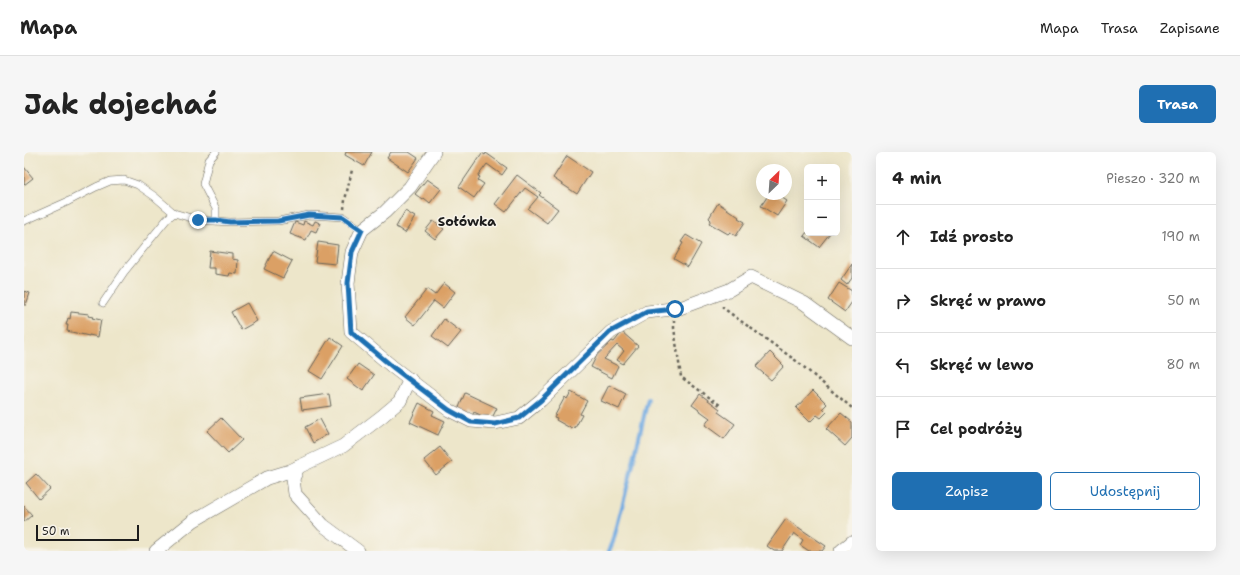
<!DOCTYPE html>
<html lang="pl">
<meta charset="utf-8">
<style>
:root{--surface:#fff;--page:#f6f6f6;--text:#222;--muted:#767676;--line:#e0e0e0;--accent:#1f6fb2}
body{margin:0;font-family:"Shantell Sans",sans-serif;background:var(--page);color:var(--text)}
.controls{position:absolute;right:12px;top:12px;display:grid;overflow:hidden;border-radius:6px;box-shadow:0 4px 16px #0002}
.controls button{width:36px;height:36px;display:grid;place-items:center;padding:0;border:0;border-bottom:1px solid var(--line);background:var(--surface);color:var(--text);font:20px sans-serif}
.compass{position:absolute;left:732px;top:12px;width:36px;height:36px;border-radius:50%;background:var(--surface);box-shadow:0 4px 16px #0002;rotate:25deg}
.scale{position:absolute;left:12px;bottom:10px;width:103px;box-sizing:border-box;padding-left:4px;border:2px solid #1c1c1c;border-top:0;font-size:11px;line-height:14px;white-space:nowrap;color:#1c1c1c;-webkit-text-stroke:3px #f7f3e8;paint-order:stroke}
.stop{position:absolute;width:12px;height:12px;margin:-9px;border:3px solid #1f6fb2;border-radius:50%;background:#fff}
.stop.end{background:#1f6fb2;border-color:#fff;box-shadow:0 1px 4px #0008}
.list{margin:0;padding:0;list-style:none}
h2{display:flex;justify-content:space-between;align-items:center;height:52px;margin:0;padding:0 16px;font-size:17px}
h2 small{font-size:13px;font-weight:400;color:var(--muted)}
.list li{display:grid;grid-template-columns:26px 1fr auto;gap:12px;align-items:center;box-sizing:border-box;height:64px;padding:0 16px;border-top:1px solid var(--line)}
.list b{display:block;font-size:15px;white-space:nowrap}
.list em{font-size:13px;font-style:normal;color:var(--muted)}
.actions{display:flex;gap:8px;padding:12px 16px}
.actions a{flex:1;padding:9px 0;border:1px solid var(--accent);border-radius:6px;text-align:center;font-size:14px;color:var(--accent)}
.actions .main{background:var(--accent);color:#fff}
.icon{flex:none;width:22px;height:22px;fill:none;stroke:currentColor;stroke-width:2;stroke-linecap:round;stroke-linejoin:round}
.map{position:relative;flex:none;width:828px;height:399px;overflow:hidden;border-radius:6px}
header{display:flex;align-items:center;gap:24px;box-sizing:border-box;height:56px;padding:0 20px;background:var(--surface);border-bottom:1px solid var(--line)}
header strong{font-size:19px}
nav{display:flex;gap:22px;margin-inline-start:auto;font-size:14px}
.intro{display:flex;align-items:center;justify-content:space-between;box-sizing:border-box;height:96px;padding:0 24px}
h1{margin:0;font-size:28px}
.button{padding:10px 18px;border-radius:6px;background:var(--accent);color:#fff;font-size:14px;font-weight:700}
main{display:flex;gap:24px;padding:0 24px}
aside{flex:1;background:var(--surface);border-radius:6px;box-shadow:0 4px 16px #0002}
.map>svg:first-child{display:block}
</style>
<header>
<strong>Mapa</strong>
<nav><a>Mapa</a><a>Trasa</a><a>Zapisane</a></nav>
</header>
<div class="intro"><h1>Jak dojechać</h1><a class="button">Trasa</a></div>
<main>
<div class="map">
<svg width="828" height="399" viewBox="0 0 828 399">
<rect width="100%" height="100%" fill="#f7f3e8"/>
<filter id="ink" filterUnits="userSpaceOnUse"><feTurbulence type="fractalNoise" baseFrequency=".025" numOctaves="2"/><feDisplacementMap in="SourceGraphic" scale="8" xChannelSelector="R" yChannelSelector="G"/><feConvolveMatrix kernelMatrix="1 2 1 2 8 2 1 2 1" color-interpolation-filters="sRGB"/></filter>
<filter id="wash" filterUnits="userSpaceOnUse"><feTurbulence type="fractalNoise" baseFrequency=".012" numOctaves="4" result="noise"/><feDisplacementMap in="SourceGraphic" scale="16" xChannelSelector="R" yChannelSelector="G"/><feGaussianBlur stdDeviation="0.9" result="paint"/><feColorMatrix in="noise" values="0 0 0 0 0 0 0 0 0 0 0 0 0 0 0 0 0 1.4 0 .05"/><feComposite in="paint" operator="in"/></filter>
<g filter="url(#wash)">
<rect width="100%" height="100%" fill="#ede6ca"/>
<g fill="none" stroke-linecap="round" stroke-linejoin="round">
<!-- stream -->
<path stroke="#72abe2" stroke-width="4" d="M 585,399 L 589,390 L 605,328 L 624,247"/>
</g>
<g id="blocks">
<!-- building -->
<g fill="#dba065">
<path d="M 322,0 L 348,0 L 340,14 L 321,3 Z"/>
<path d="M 367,0 L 385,0 L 394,6 L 384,20 L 363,6 Z"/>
<path d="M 458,1 L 461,3 L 462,1 L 483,16 L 478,23 L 463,12 L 454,24 L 456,25 L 454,28 L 460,32 L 450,46 L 435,35 Z"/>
<path d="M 543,4 L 567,20 L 553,42 L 529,26 Z"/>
<path d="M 0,15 L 9,26 L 0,33 Z"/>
<path d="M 493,23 L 517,41 L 515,43 L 534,57 L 523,71 L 504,57 L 514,45 L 501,36 L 482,60 L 471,52 Z"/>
<path d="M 403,27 L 417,37 L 406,51 L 400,46 L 399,48 L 391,42 Z"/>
<path d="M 745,42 L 752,42 L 763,49 L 753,64 L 737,54 Z"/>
<path d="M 694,51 L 715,65 L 714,66 L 721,70 L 712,84 L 706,80 L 704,82 L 685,71 L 687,68 L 685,66 Z"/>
<path d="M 381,59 L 391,65 L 381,81 L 372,75 Z"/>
<path d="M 280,69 L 289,73 L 291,69 L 296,71 L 292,80 L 287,78 L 282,88 L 266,82 L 271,70 L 279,73 Z"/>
<path d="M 409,69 L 420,77 L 411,87 L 401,79 Z"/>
<path d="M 783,80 L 783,81 L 806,81 L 795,95 L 780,84 Z"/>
<path d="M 662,83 L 677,92 L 664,115 L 650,107 L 659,91 L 657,90 Z"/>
<path d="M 294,90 L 314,93 L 312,112 L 291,110 Z"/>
<path d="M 186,99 L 208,102 L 208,107 L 214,108 L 213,122 L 206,121 L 205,124 L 191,122 L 191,116 L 184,116 Z"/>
<path d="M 249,99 L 268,109 L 259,126 L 240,117 Z"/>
<path d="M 828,112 L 828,126 L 823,133 L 817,128 Z"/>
<path d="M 420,131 L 431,140 L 419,156 L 410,149 L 391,173 L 381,165 L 403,137 L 411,143 Z"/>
<path d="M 815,131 L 828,139 L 828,150 L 821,160 L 804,148 Z"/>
<path d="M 0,139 L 6,141 L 2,153 L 0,153 Z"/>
<path d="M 223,151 L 233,169 L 217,178 L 207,160 Z"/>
<path d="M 47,160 L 65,162 L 64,164 L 69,165 L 68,166 L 77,168 L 74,185 L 65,183 L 65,184 L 43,179 L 44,173 L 42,173 L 44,166 L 46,167 Z"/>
<path d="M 420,167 L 437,180 L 424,196 L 408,184 Z"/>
<path d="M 598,180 L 614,194 L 599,212 L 593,208 L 600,199 L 593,193 L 580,207 L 594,214 L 588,226 L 567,215 L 573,203 L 588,189 L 590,190 Z"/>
<path d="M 306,185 L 319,194 L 298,227 L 285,219 Z"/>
<path d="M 746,200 L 760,214 L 747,228 L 732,215 Z"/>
<path d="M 334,212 L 350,223 L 339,239 L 323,227 Z"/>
<path d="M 585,233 L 602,242 L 595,257 L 577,249 Z"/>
<path d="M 789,238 L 803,252 L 799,256 L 803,260 L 797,266 L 793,263 L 786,270 L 772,256 Z"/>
<path d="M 547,240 L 563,249 L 556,262 L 558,263 L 551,276 L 549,275 L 548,277 L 532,268 L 533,266 L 530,265 L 541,245 L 543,247 Z"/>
<path d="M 441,241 L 473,256 L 467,268 L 450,260 L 448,264 L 434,258 Z"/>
<path d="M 305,242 L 307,254 L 278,258 L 276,246 Z"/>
<path d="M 676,242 L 696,257 L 694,260 L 711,272 L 700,287 L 681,273 L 686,266 L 668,253 Z"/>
<path d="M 395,251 L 410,259 L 408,263 L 421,269 L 414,283 L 386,270 Z"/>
<path d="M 817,261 L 828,270 L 828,286 L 821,294 L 802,277 Z"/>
<path d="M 197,266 L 218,288 L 204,301 L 183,279 Z"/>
<path d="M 296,267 L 304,282 L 289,291 L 281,275 Z"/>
<path d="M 416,295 L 428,310 L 412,323 L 400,308 Z"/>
<path d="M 12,322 L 26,337 L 15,347 L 2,331 Z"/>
<path d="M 0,354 L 8,363 L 0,370 Z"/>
<path d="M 762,367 L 802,394 L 798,399 L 785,399 L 776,393 L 779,388 L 770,381 L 758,399 L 750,399 L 743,394 Z"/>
</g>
</g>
</g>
<g filter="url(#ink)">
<use href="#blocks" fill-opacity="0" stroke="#656359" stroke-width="1"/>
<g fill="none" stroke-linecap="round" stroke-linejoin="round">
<!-- service casing -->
<g stroke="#656359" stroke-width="8">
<g id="service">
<path d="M 192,0 L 185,8 L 179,32 L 192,57 L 192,68"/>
<path d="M 0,69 L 45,49 L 72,35 L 86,29 L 100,28 L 114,33 L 130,44 L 150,61 L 174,68 L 206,70 L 254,69 L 285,63 L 319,65 L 338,78"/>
<path d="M 79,151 L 100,120 L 143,67 L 150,61"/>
</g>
</g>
<!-- minor casing -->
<g stroke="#656359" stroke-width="14">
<g id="minor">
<path d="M 410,0 L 386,35 L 361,60 L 338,78 L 328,100 L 324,131 L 327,180 L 370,216 L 425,258 L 447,269 L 471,271 L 495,266 L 517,248 L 587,180 L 623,160 L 656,156 L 705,138 L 727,125 L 780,151 L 828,186"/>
<path d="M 274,315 L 269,327 L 271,342 L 299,373 L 334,399"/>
<path d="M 132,399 L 169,369 L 243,326 L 266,319 L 319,294 L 357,265 L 376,249 L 386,227"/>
<path d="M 817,399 L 828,390"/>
</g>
</g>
<!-- path -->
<g stroke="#656359" stroke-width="2.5" stroke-dasharray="3 3" stroke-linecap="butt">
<path d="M 320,57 L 321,48 L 328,18"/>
<path d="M 699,154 L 699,156 L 775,211 L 828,256"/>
<path d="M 650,168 L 650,176 L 657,225 L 696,253"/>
</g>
<!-- service -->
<use href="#service" stroke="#fff" stroke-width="7"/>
<!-- minor -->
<use href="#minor" stroke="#fff" stroke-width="13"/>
</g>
</g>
<g fill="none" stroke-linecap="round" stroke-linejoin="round" filter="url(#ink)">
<!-- route -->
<path stroke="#1f6fb2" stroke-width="5" d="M 174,68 L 192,68 L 206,70 L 254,69 L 285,63 L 319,65 L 338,78 L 328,100 L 324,131 L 327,180 L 370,216 L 425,258 L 447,270 L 471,272 L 495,266 L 517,248 L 586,180 L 623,160 L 651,157"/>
</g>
<g text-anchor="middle" stroke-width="3" stroke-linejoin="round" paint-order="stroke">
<!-- neighbourhood labels -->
<g font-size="13" font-weight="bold" fill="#1c1c1c" stroke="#f7f3e8">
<text x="443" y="74">Sołówka</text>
</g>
</g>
</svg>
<div class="controls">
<button>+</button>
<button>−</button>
</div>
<svg class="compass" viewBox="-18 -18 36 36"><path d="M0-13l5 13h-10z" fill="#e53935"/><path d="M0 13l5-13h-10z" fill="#767676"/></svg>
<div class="scale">50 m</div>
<div class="stop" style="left:651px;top:157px"></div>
<div class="stop end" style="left:174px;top:68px"></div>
</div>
<aside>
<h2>4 min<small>Pieszo · 320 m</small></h2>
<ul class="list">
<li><svg class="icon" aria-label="ahead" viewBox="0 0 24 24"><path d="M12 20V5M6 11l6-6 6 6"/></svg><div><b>Idź prosto</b></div><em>190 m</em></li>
<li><svg class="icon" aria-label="right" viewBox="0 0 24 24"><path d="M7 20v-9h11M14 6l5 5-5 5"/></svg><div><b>Skręć w prawo</b></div><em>50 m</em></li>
<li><svg class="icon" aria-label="left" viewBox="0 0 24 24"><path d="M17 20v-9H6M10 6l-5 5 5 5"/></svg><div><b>Skręć w lewo</b></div><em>80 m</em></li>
<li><svg class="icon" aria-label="arrive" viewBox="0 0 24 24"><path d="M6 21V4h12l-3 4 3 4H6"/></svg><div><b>Cel podróży</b></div></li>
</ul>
<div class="actions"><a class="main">Zapisz</a><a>Udostępnij</a></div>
</aside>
</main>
